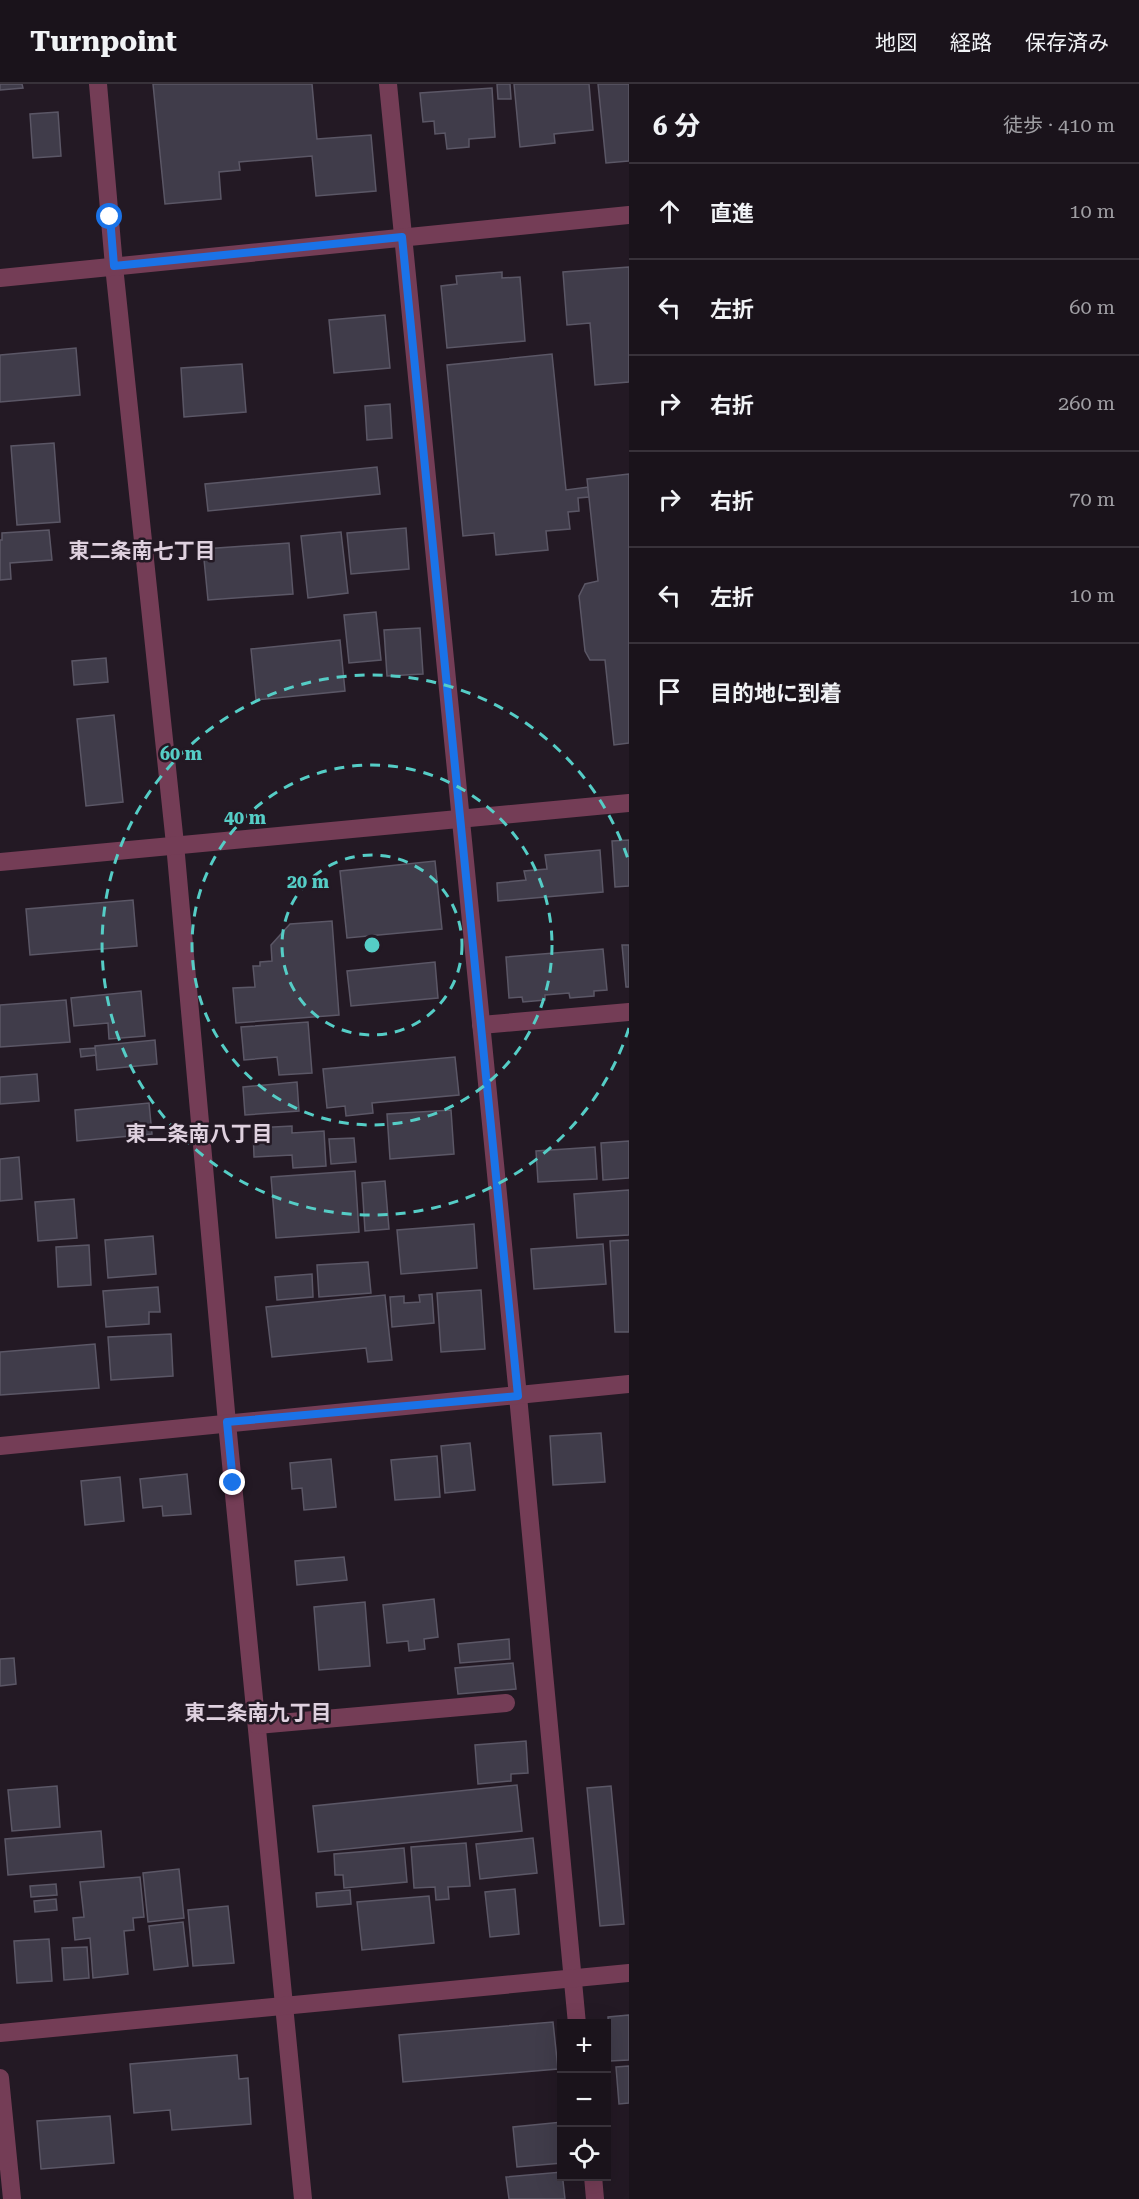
<!DOCTYPE html>
<html lang="ja">
<meta charset="utf-8">
<style>
:root{--surface:#1a131b;--page:#272028;--text:#f1f3f6;--muted:#9f9ea3;--line:#38323a}
body{margin:0;font-family:"Roboto Serif","Noto Sans JP",serif;background:var(--page);color:var(--text)}
.controls{position:absolute;right:18px;bottom:18px;display:grid;overflow:hidden;border-radius:0px;box-shadow:0 6px 24px #0002}
.controls button{width:54px;height:54px;display:grid;place-items:center;padding:0;border:0;border-bottom:2px solid var(--line);background:var(--surface);color:var(--text);font:30px sans-serif}
.stop{position:absolute;width:18px;height:18px;margin:-14px;border:4px solid #1a73e8;border-radius:50%;background:#fff}
.stop.end{background:#1a73e8;border-color:#fff;box-shadow:0 2px 6px #0008}
.list{margin:0;padding:0;list-style:none}
h2{display:flex;justify-content:space-between;align-items:center;height:78px;margin:0;padding:0 24px;font-size:26px}
h2 small{font-size:20px;font-weight:400;color:var(--muted)}
.list li{display:grid;grid-template-columns:39px 1fr auto;gap:18px;align-items:center;box-sizing:border-box;height:96px;padding:0 24px;border-top:2px solid var(--line)}
.list b{display:block;font-size:22px;white-space:nowrap}
.list em{font-size:20px;font-style:normal;color:var(--muted)}
.icon{flex:none;width:33px;height:33px;fill:none;stroke:currentColor;stroke-width:2;stroke-linecap:round;stroke-linejoin:round}
.map{position:relative;flex:none;width:629px;height:2115px;overflow:hidden}
header{display:flex;align-items:center;gap:36px;box-sizing:border-box;height:84px;padding:0 30px;background:var(--surface);border-bottom:2px solid var(--line)}
header strong{font-size:28px}
nav{display:flex;gap:33px;margin-inline-start:auto;font-size:21px}
main{display:flex}
aside{flex:1;background:var(--surface)}
.map>svg:first-child{display:block}
</style>
<header>
<strong>Turnpoint</strong>
<nav><a>地図</a><a>経路</a><a>保存済み</a></nav>
</header>
<main>
<div class="map">
<svg width="629" height="2115" viewBox="0 0 629 2115">
<rect width="100%" height="100%" fill="#231924"/>
<!-- building -->
<g fill="#403c4a" stroke="#5b5766" stroke-width="1.5">
<path d="M 0,0 L 22,0 L 23,4 L 0,6 Z"/>
<path d="M 153,0 L 312,0 L 317,55 L 371,51 L 376,107 L 316,112 L 312,72 L 239,78 L 240,86 L 219,88 L 221,115 L 165,120 Z"/>
<path d="M 497,0 L 510,0 L 511,15 L 498,15 Z"/>
<path d="M 514,0 L 589,0 L 593,46 L 554,50 L 555,59 L 520,63 Z"/>
<path d="M 598,0 L 629,0 L 629,77 L 606,79 Z"/>
<path d="M 492,4 L 495,53 L 469,55 L 469,63 L 447,65 L 445,49 L 435,50 L 434,37 L 423,38 L 420,9 Z"/>
<path d="M 58,28 L 61,72 L 33,74 L 30,30 Z"/>
<path d="M 629,183 L 629,298 L 595,301 L 590,239 L 567,241 L 563,188 Z"/>
<path d="M 502,188 L 502,194 L 520,193 L 525,257 L 447,264 L 441,202 L 457,200 L 456,192 Z"/>
<path d="M 385,231 L 390,284 L 334,289 L 329,236 Z"/>
<path d="M 76,264 L 80,311 L 0,318 L 0,271 Z"/>
<path d="M 552,270 L 566,406 L 588,403 L 589,413 L 578,414 L 579,427 L 568,428 L 570,445 L 546,447 L 548,466 L 496,471 L 494,449 L 463,452 L 447,281 Z"/>
<path d="M 242,280 L 246,328 L 184,333 L 181,284 Z"/>
<path d="M 390,320 L 392,354 L 367,356 L 365,322 Z"/>
<path d="M 54,359 L 60,438 L 17,441 L 11,362 Z"/>
<path d="M 377,383 L 380,410 L 208,427 L 205,400 Z"/>
<path d="M 629,390 L 629,659 L 614,661 L 605,576 L 590,576 L 585,567 L 579,512 L 585,500 L 598,497 L 587,395 Z"/>
<path d="M 406,444 L 409,485 L 351,490 L 347,449 Z"/>
<path d="M 49,446 L 52,476 L 10,479 L 11,495 L 0,496 L 0,456 L 2,456 L 2,449 Z"/>
<path d="M 341,448 L 348,509 L 308,514 L 301,452 Z"/>
<path d="M 289,459 L 293,510 L 208,516 L 203,465 Z"/>
<path d="M 376,528 L 381,576 L 349,579 L 344,531 Z"/>
<path d="M 420,544 L 423,590 L 387,592 L 384,546 Z"/>
<path d="M 340,556 L 345,607 L 256,616 L 251,565 Z"/>
<path d="M 106,574 L 108,598 L 74,601 L 72,577 Z"/>
<path d="M 114,631 L 123,718 L 86,722 L 77,635 Z"/>
<path d="M 629,756 L 629,802 L 615,803 L 612,757 Z"/>
<path d="M 600,766 L 603,808 L 498,817 L 497,799 L 526,796 L 524,787 L 547,785 L 545,771 Z"/>
<path d="M 435,777 L 442,845 L 347,854 L 340,787 Z"/>
<path d="M 133,816 L 137,862 L 30,871 L 26,825 Z"/>
<path d="M 332,837 L 339,931 L 236,939 L 233,904 L 255,903 L 253,882 L 260,882 L 260,878 L 272,877 L 271,861 L 290,840 Z"/>
<path d="M 622,861 L 629,861 L 629,903 L 626,903 Z"/>
<path d="M 603,865 L 607,906 L 594,907 L 594,912 L 570,914 L 569,909 L 545,911 L 545,916 L 523,918 L 522,913 L 509,914 L 506,873 Z"/>
<path d="M 435,878 L 438,914 L 351,922 L 347,887 Z"/>
<path d="M 141,907 L 145,952 L 109,955 L 108,939 L 74,942 L 71,914 Z"/>
<path d="M 66,916 L 70,958 L 0,963 L 0,921 Z"/>
<path d="M 308,938 L 312,989 L 279,991 L 277,973 L 244,976 L 241,943 Z"/>
<path d="M 155,956 L 157,980 L 97,986 L 95,962 Z"/>
<path d="M 95,964 L 96,971 L 81,973 L 80,965 Z"/>
<path d="M 455,973 L 459,1011 L 372,1019 L 373,1029 L 346,1032 L 345,1022 L 327,1024 L 323,985 Z"/>
<path d="M 37,990 L 39,1017 L 0,1020 L 0,993 Z"/>
<path d="M 297,998 L 299,1027 L 245,1031 L 243,1003 Z"/>
<path d="M 149,1019 L 152,1050 L 77,1057 L 75,1026 Z"/>
<path d="M 451,1026 L 454,1070 L 390,1075 L 387,1030 Z"/>
<path d="M 292,1042 L 292,1049 L 324,1047 L 326,1082 L 293,1084 L 292,1071 L 254,1073 L 253,1044 Z"/>
<path d="M 354,1054 L 356,1078 L 331,1080 L 329,1055 Z"/>
<path d="M 629,1057 L 629,1094 L 603,1096 L 601,1059 Z"/>
<path d="M 595,1063 L 597,1095 L 538,1098 L 536,1067 Z"/>
<path d="M 19,1073 L 22,1115 L 0,1117 L 0,1075 Z"/>
<path d="M 355,1087 L 359,1148 L 276,1154 L 271,1093 Z"/>
<path d="M 385,1097 L 389,1145 L 365,1147 L 362,1099 Z"/>
<path d="M 629,1106 L 629,1151 L 577,1154 L 574,1110 Z"/>
<path d="M 74,1115 L 77,1154 L 38,1157 L 35,1118 Z"/>
<path d="M 474,1140 L 477,1184 L 401,1190 L 397,1146 Z"/>
<path d="M 153,1152 L 156,1190 L 108,1194 L 105,1156 Z"/>
<path d="M 629,1156 L 629,1248 L 615,1248 L 610,1157 Z"/>
<path d="M 603,1160 L 606,1200 L 534,1205 L 531,1165 Z"/>
<path d="M 89,1161 L 91,1201 L 58,1203 L 56,1163 Z"/>
<path d="M 368,1178 L 371,1209 L 319,1213 L 317,1181 Z"/>
<path d="M 312,1190 L 313,1213 L 277,1216 L 275,1193 Z"/>
<path d="M 158,1203 L 160,1228 L 149,1228 L 149,1240 L 106,1243 L 103,1207 Z"/>
<path d="M 481,1206 L 485,1265 L 441,1268 L 437,1209 Z"/>
<path d="M 432,1210 L 434,1239 L 392,1243 L 390,1213 L 404,1212 L 404,1219 L 420,1218 L 419,1211 Z"/>
<path d="M 385,1211 L 392,1276 L 368,1278 L 366,1264 L 272,1273 L 266,1223 Z"/>
<path d="M 171,1250 L 173,1292 L 111,1296 L 108,1253 Z"/>
<path d="M 95,1260 L 99,1304 L 0,1311 L 0,1268 Z"/>
<path d="M 601,1349 L 605,1398 L 553,1401 L 550,1352 Z"/>
<path d="M 470,1359 L 475,1406 L 445,1409 L 441,1362 Z"/>
<path d="M 437,1372 L 440,1413 L 395,1416 L 391,1376 Z"/>
<path d="M 331,1375 L 336,1423 L 304,1426 L 302,1404 L 292,1405 L 290,1379 Z"/>
<path d="M 187,1390 L 191,1430 L 163,1432 L 162,1422 L 143,1424 L 140,1395 Z"/>
<path d="M 120,1393 L 124,1437 L 85,1441 L 81,1397 Z"/>
<path d="M 344,1473 L 347,1496 L 297,1501 L 295,1477 Z"/>
<path d="M 434,1515 L 438,1553 L 424,1555 L 425,1565 L 409,1567 L 408,1557 L 387,1559 L 383,1521 Z"/>
<path d="M 365,1518 L 370,1582 L 319,1586 L 314,1523 Z"/>
<path d="M 509,1555 L 510,1575 L 460,1579 L 458,1560 Z"/>
<path d="M 14,1574 L 16,1600 L 0,1602 L 0,1575 Z"/>
<path d="M 513,1579 L 516,1605 L 458,1610 L 455,1584 Z"/>
<path d="M 526,1657 L 528,1689 L 511,1690 L 511,1697 L 478,1700 L 475,1661 Z"/>
<path d="M 517,1701 L 522,1747 L 318,1768 L 313,1722 Z"/>
<path d="M 57,1702 L 60,1743 L 12,1747 L 8,1706 Z"/>
<path d="M 611,1702 L 624,1840 L 600,1842 L 587,1704 Z"/>
<path d="M 101,1747 L 104,1783 L 8,1791 L 5,1755 Z"/>
<path d="M 533,1754 L 537,1789 L 480,1795 L 476,1760 Z"/>
<path d="M 466,1759 L 470,1802 L 448,1803 L 449,1815 L 436,1816 L 435,1803 L 414,1804 L 411,1763 Z"/>
<path d="M 404,1764 L 407,1798 L 344,1804 L 343,1791 L 335,1791 L 334,1770 Z"/>
<path d="M 179,1785 L 184,1834 L 148,1838 L 143,1789 Z"/>
<path d="M 140,1793 L 144,1833 L 133,1834 L 134,1846 L 124,1847 L 128,1890 L 93,1894 L 90,1854 L 75,1856 L 73,1834 L 84,1833 L 80,1798 Z"/>
<path d="M 56,1800 L 57,1811 L 31,1813 L 30,1802 Z"/>
<path d="M 515,1805 L 519,1850 L 490,1853 L 485,1808 Z"/>
<path d="M 350,1806 L 351,1820 L 317,1823 L 316,1809 Z"/>
<path d="M 429,1812 L 434,1859 L 362,1866 L 357,1818 Z"/>
<path d="M 56,1815 L 57,1826 L 35,1828 L 34,1817 Z"/>
<path d="M 228,1822 L 234,1879 L 193,1882 L 188,1826 Z"/>
<path d="M 183,1838 L 188,1882 L 154,1886 L 149,1842 Z"/>
<path d="M 49,1855 L 52,1897 L 17,1899 L 14,1857 Z"/>
<path d="M 87,1863 L 89,1894 L 64,1896 L 62,1864 Z"/>
<path d="M 629,1931 L 629,1976 L 610,1977 L 608,1933 Z"/>
<path d="M 553,1938 L 558,1985 L 403,1998 L 399,1951 Z"/>
<path d="M 237,1971 L 239,1995 L 248,1994 L 251,2040 L 172,2046 L 170,2026 L 134,2029 L 130,1980 Z"/>
<path d="M 629,1982 L 629,2019 L 619,2020 L 616,1983 Z"/>
<path d="M 110,2032 L 114,2079 L 41,2085 L 37,2037 Z"/>
<path d="M 562,2038 L 562,2079 L 517,2083 L 513,2043 Z"/>
<path d="M 562,2088 L 565,2115 L 509,2115 L 506,2093 Z"/>
</g>
<g fill="none" stroke-linecap="round" stroke-linejoin="round">
<!-- minor -->
<g stroke="#743d56" stroke-width="18">
<path d="M 98,0 L 114,182 L 175,760 L 227,1339 L 303,2115"/>
<path d="M 388,0 L 518,1312 L 577,1940"/>
<path d="M 0,194 L 629,131"/>
<path d="M 0,778 L 629,719"/>
<path d="M 481,941 L 629,928"/>
<path d="M 0,1362 L 629,1300"/>
<path d="M 257,1641 L 506,1619"/>
<path d="M 0,1949 L 629,1889"/>
<path d="M 0,1994 L 12,2115"/>
<path d="M 593,2092 L 595,2115"/>
</g>
</g>
<g fill="none" stroke-linecap="round" stroke-linejoin="round">
<!-- route -->
<path stroke="#1a73e8" stroke-width="8" d="M 110,133 L 114,182 L 402,153 L 518,1312 L 227,1338 L 233,1399"/>
</g>
<!-- distance rings -->
<g fill="none" stroke="#55cdc6" stroke-width="3" stroke-dasharray="10 8">
<circle cx="372" cy="861" r="90"/>
<circle cx="372" cy="861" r="180"/>
<path d="M629 944A270 270 0 1 1 629 778"/>
</g>
<g text-anchor="middle" stroke-width="5" stroke-linejoin="round" paint-order="stroke">
<!-- neighbourhood labels -->
<g font-size="21" font-weight="bold" fill="#dfd1df" stroke="#231924">
<text x="142" y="474">東二条南七丁目</text>
<text x="199" y="1057">東二条南八丁目</text>
<text x="258" y="1636">東二条南九丁目</text>
</g>
</g>
<circle cx="372" cy="861" r="9" fill="#55cdc6" stroke="#231924" stroke-width="3"/>
<g font-size="18" text-anchor="middle" font-weight="bold" fill="#55cdc6" stroke="#231924" stroke-width="5" stroke-linejoin="round" paint-order="stroke">
<text x="181" y="676">60 m</text>
<text x="245" y="740">40 m</text>
<text x="308" y="804">20 m</text>
</g>
</svg>
<div class="controls">
<button>+</button>
<button>−</button>
<button><svg class="icon" aria-label="locate" viewBox="0 0 24 24"><circle cx="12" cy="12" r="6"/><path d="M12 2v4M12 18v4M2 12h4M18 12h4"/></svg></button>
</div>
<div class="stop" style="left:110px;top:133px"></div>
<div class="stop end" style="left:233px;top:1399px"></div>
</div>
<aside>
<h2>6 分<small>徒歩 · 410 m</small></h2>
<ul class="list">
<li><svg class="icon" aria-label="ahead" viewBox="0 0 24 24"><path d="M12 20V5M6 11l6-6 6 6"/></svg><div><b>直進</b></div><em>10 m</em></li>
<li><svg class="icon" aria-label="left" viewBox="0 0 24 24"><path d="M17 20v-9H6M10 6l-5 5 5 5"/></svg><div><b>左折</b></div><em>60 m</em></li>
<li><svg class="icon" aria-label="right" viewBox="0 0 24 24"><path d="M7 20v-9h11M14 6l5 5-5 5"/></svg><div><b>右折</b></div><em>260 m</em></li>
<li><svg class="icon" aria-label="right" viewBox="0 0 24 24"><path d="M7 20v-9h11M14 6l5 5-5 5"/></svg><div><b>右折</b></div><em>70 m</em></li>
<li><svg class="icon" aria-label="left" viewBox="0 0 24 24"><path d="M17 20v-9H6M10 6l-5 5 5 5"/></svg><div><b>左折</b></div><em>10 m</em></li>
<li><svg class="icon" aria-label="arrive" viewBox="0 0 24 24"><path d="M6 21V4h12l-3 4 3 4H6"/></svg><div><b>目的地に到着</b></div></li>
</ul>
</aside>
</main>
